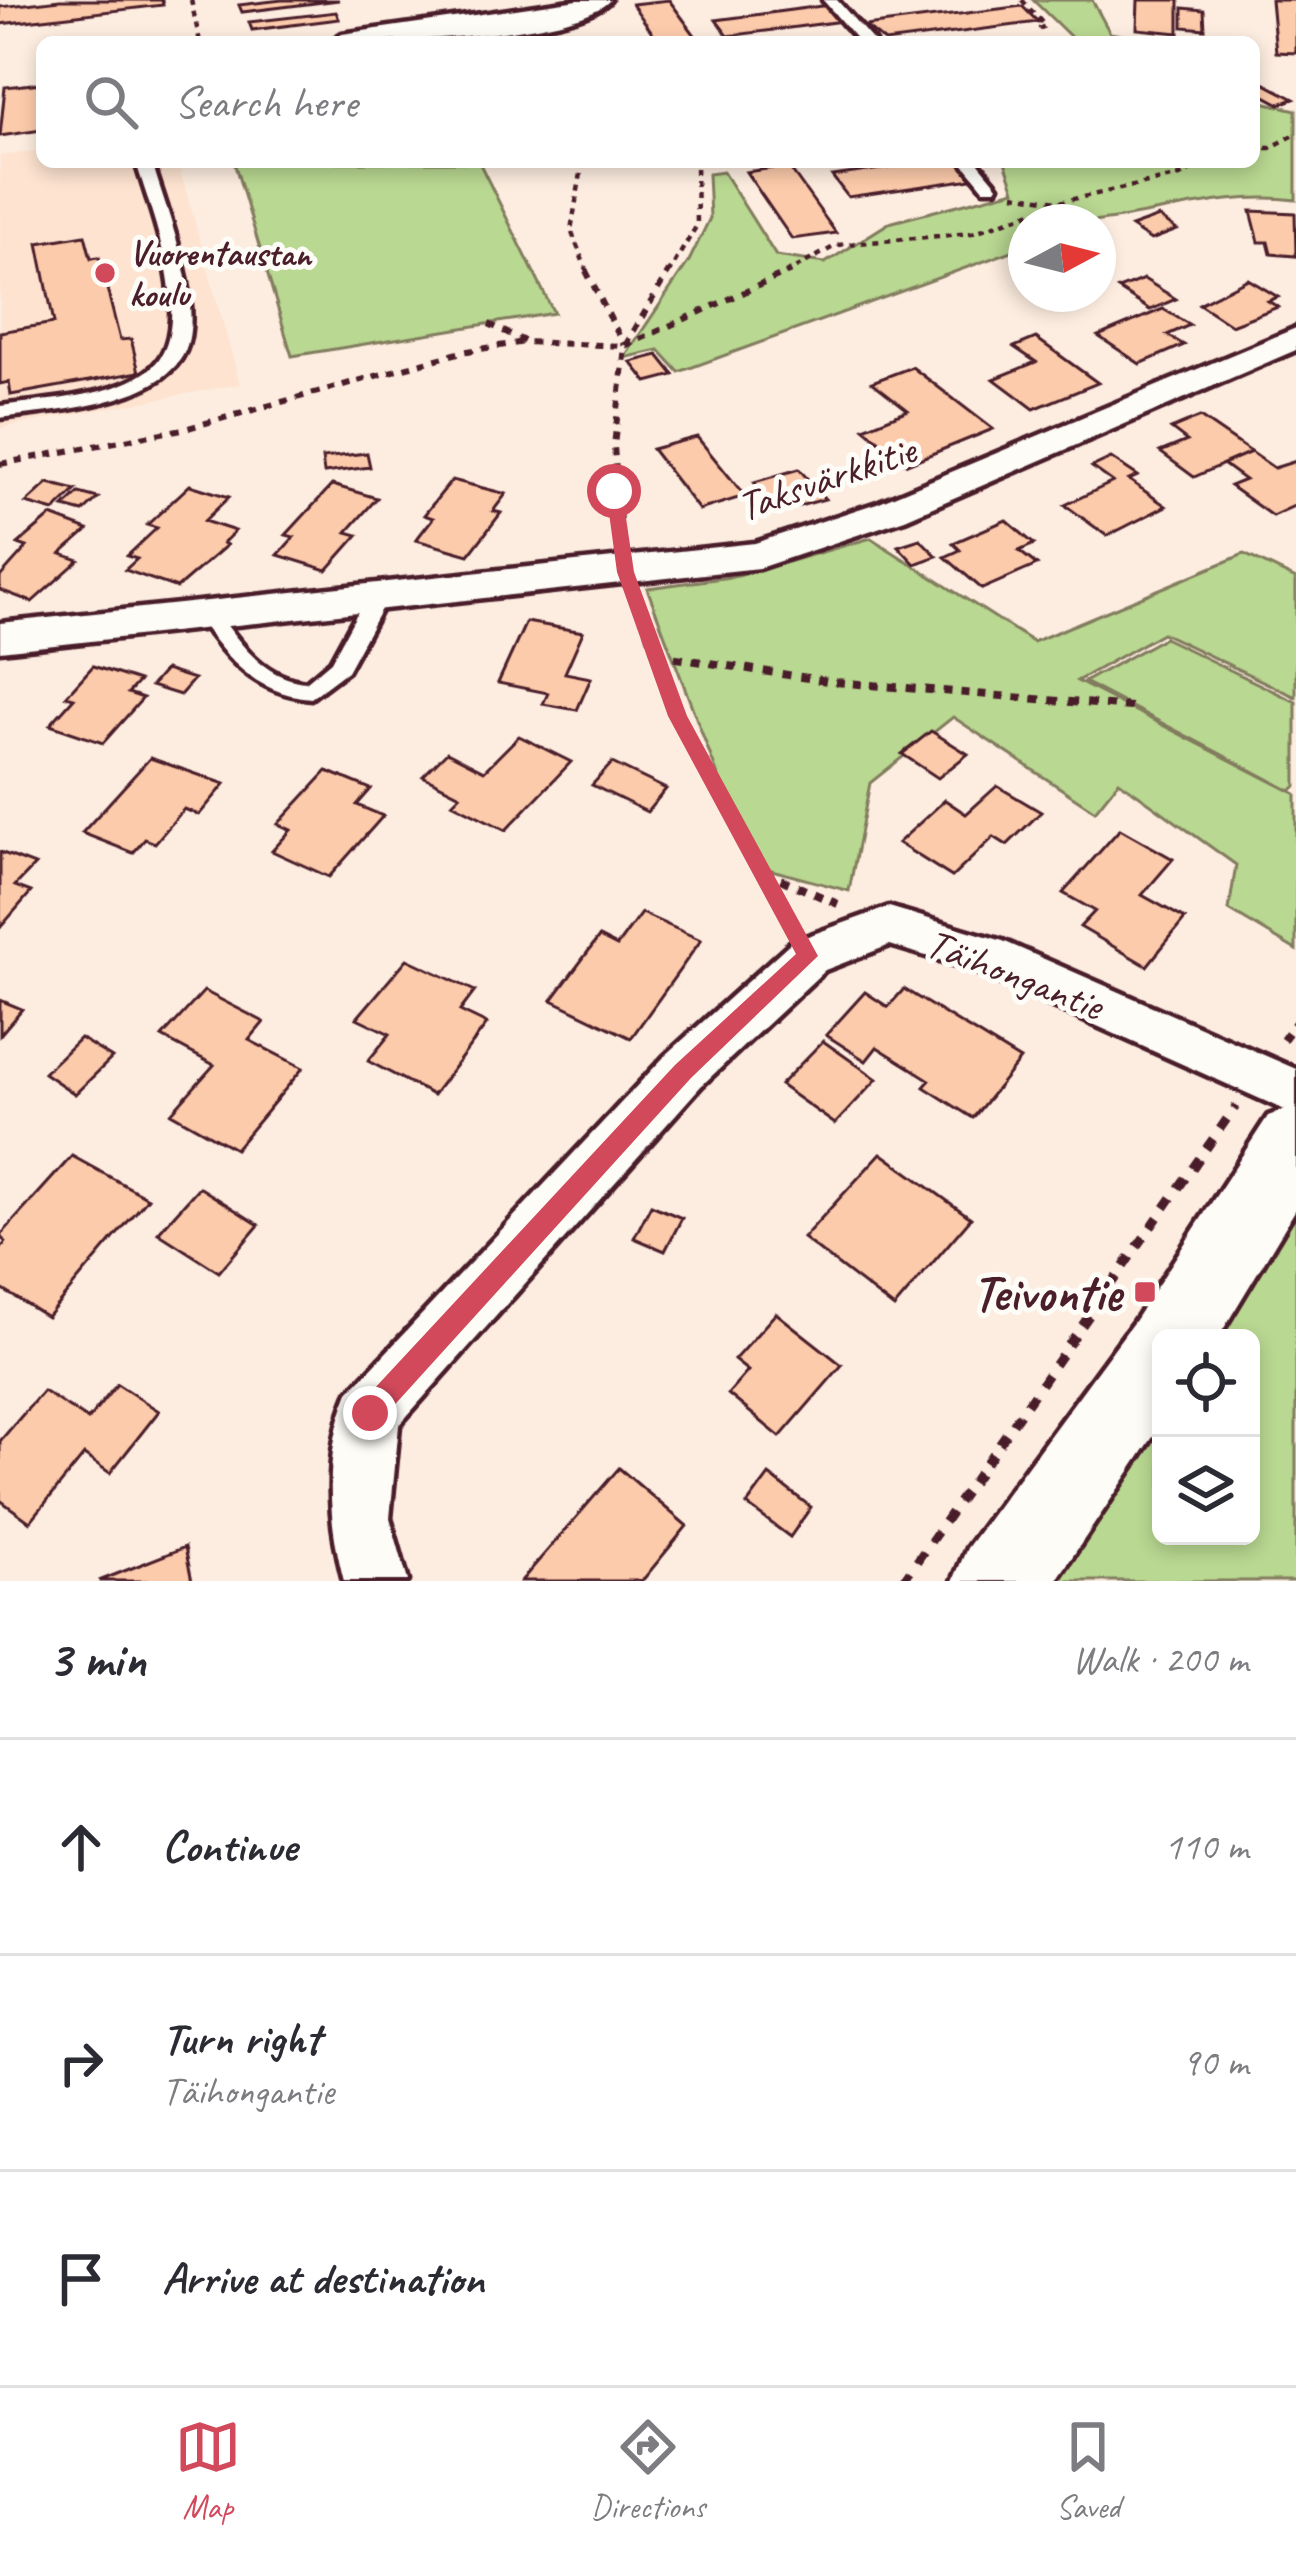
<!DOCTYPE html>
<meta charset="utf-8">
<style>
:root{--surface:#fff;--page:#f2f2f3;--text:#2b2b33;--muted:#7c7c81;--line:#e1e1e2;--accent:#d1495b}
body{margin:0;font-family:Caveat,sans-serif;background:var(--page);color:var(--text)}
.controls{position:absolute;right:36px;bottom:36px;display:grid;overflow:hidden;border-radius:18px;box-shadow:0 6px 18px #0003}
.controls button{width:108px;height:108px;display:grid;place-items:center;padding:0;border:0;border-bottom:3px solid var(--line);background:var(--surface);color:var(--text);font:60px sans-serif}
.compass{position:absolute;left:1008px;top:204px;width:108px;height:108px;border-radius:50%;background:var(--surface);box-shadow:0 6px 18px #0003;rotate:83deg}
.stop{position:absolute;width:36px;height:36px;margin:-27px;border:9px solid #d1495b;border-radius:50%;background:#fff}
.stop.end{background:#d1495b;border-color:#fff;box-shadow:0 3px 12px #0008}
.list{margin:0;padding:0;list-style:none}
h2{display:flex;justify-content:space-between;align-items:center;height:156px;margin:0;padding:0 48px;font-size:51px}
h2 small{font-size:39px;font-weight:400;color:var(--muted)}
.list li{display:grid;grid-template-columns:78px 1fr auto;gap:36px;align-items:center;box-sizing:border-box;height:216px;padding:0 48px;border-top:3px solid var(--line)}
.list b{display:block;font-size:45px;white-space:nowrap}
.list p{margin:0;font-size:39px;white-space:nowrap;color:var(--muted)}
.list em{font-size:39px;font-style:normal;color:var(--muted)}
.icon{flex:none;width:66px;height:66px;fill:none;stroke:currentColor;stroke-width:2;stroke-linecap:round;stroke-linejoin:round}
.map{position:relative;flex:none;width:1296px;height:1581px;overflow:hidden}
.search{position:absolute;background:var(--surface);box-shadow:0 6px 18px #0003;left:36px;right:36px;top:36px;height:132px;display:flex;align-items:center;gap:30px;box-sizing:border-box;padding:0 42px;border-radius:18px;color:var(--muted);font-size:45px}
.sheet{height:804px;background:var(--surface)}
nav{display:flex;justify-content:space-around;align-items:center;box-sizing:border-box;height:168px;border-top:3px solid var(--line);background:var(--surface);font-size:33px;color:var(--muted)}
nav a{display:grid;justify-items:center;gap:6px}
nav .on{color:var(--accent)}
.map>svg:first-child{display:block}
</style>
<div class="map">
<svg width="1296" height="1581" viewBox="0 0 1296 1581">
<rect width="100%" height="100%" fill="#fdede0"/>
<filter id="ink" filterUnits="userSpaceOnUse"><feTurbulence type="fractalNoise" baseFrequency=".00833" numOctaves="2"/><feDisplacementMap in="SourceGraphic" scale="24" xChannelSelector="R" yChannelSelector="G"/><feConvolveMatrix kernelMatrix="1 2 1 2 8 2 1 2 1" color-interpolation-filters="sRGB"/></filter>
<g filter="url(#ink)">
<!-- built -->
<path fill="#fde3d0" d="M 42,150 L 42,162 L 178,162 L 240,384 L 0,428 L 0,156 Z"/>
<!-- green -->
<g fill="#b9d891" stroke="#827c5e" stroke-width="3">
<path d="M 1033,0 L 1092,0 L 1110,33 L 1161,42 L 1076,42 Z"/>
<path d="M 1254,100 L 1296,110 L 1296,200 C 1224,191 1161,215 1092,222 C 1070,224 1048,222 1026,222 L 1026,246 L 679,372 L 659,350 L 624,358 L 689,261 L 710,218 L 708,174 L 723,172 L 776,256 L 825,263 L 889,223 L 1015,190 L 1005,162 L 1254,162 Z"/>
<path d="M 234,162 L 479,162 L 554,313 L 292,356 Z"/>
<path d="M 871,538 L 1033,642 L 1244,554 L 1296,579 L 1296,697 L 1162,633 L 1077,681 L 1296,794 L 1296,950 L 1229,910 L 1236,865 L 1119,781 L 1095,811 L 953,717 L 870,783 L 849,891 L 764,868 L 728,802 L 647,588 L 738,576 Z"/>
<path d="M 1164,638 L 1296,702 L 1296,786 L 1291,791 L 1084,682 Z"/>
<path d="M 1296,1190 L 1296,1581 L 1033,1581 L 1161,1390 L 1161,1536 L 1251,1536 L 1251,1338 L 1196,1338 Z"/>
</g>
<!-- building -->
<g fill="#fccbab" stroke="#4a1f2b" stroke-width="3">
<path d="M 60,0 L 162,0 L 163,5 L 0,24 L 0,7 Z"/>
<path d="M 282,0 L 339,0 L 242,12 L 239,5 Z"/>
<path d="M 669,0 L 700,42 L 659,42 L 632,4 Z"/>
<path d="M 1138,0 L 1179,0 L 1179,33 L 1137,29 Z"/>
<path d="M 1271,0 L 1296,0 L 1296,53 L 1276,52 Z"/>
<path d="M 829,5 L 842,21 L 728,36 L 716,20 Z"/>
<path d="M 1022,6 L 1038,22 L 885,42 L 865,26 Z"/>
<path d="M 1183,8 L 1204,10 L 1205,29 L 1183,27 Z"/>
<path d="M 336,12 L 339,19 L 252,30 L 249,22 Z"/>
<path d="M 1258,80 L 1294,99 L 1280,104 L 1254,90 Z"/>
<path d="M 42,83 L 42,130 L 0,136 L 5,87 Z"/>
<path d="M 930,162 L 965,162 L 979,178 L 848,197 L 832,176 Z"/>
<path d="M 788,166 L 836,233 L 792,239 L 746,172 Z"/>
<path d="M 1251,211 L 1295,213 L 1296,256 L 1271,254 L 1268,242 L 1259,242 Z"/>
<path d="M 1159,217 L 1177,230 L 1151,240 L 1131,227 Z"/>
<path d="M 85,235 L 91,258 L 99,257 L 120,340 L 131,339 L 139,372 L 11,395 L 9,382 L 0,384 L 0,332 L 54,323 L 38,243 Z"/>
<path d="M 1144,279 L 1176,299 L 1150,310 L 1118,289 Z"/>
<path d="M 1248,279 L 1278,297 L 1268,301 L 1278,307 L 1231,325 L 1199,304 Z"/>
<path d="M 1163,309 L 1190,325 L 1167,335 L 1184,345 L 1140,364 L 1098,336 Z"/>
<path d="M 1036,338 L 1098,383 L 1034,409 L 994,379 L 1036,362 L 1014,347 Z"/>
<path d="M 658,355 L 674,375 L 647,382 L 631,362 Z"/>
<path d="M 912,367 L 993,429 L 907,464 L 864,428 L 908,410 L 872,382 Z"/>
<path d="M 1200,417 L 1251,452 L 1194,477 L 1160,452 L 1187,441 L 1171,429 Z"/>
<path d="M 697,437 L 745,496 L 699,510 L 652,449 Z"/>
<path d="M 1251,452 L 1274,468 L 1296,461 L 1296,505 L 1272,516 L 1230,486 L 1245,480 L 1223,464 Z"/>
<path d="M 367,453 L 370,467 L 324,473 L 322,458 Z"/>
<path d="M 1111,458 L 1138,476 L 1129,480 L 1166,506 L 1107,536 L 1065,505 L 1113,482 L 1092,467 Z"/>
<path d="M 799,469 L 825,499 L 778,512 L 754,482 Z"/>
<path d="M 452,480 L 506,494 L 493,511 L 501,513 L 469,555 L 416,540 L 433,518 L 424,515 Z"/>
<path d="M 48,483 L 76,490 L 54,511 L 26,503 Z"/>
<path d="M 190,485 L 229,497 L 204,521 L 235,531 L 223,543 L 227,545 L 177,588 L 125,570 L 137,559 L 127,556 L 157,528 L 147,525 Z"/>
<path d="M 332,485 L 377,498 L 347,532 L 358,535 L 327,570 L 278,555 L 294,537 L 286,535 Z"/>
<path d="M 79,493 L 98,498 L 83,512 L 64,507 Z"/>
<path d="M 51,516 L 88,530 L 61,554 L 79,560 L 32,602 L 0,590 L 0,577 L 27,547 L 18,544 Z"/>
<path d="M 1006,520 L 1034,544 L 1019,551 L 1037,565 L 982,589 L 945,557 L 960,550 L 953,543 Z"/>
<path d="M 920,539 L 937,556 L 915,564 L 898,546 Z"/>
<path d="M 526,622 L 583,632 L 565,673 L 591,678 L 577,710 L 543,704 L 548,693 L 498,683 Z"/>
<path d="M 93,666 L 139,681 L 128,693 L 143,698 L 103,743 L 50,725 L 74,698 L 66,696 Z"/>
<path d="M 165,670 L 194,679 L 180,695 L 151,686 Z"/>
<path d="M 931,731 L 968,754 L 938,778 L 902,754 Z"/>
<path d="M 519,736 L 571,762 L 506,830 L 452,803 L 460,795 L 423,776 L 447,752 L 484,771 Z"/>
<path d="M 150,758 L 225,784 L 199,815 L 184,809 L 155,843 L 145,839 L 133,853 L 82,833 Z"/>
<path d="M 612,763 L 666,789 L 647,812 L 592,785 Z"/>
<path d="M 327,771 L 371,789 L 357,805 L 383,816 L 329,877 L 272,851 L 291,830 L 278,824 Z"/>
<path d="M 997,786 L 1041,812 L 1007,845 L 994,837 L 952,877 L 898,843 L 945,800 L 966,814 Z"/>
<path d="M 1120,829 L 1173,859 L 1142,895 L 1185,919 L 1147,966 L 1080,927 L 1095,911 L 1063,893 Z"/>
<path d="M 0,852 L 35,865 L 15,886 L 31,892 L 0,928 Z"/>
<path d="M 641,913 L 701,940 L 631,1038 L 552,1000 L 599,937 L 617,946 Z"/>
<path d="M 407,959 L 475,991 L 460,1011 L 487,1024 L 433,1095 L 368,1061 L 390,1034 L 357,1018 Z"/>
<path d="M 904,989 L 1020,1060 L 973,1118 L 924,1087 L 930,1080 L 877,1047 L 866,1061 L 826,1035 L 865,992 L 888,1007 Z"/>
<path d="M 204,991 L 264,1022 L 249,1040 L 303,1068 L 235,1149 L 171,1113 L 214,1065 L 162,1037 Z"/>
<path d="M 0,1000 L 22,1009 L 0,1035 Z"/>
<path d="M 80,1038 L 112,1058 L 75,1094 L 44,1073 Z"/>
<path d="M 823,1041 L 877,1079 L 835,1124 L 780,1085 Z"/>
<path d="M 881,1153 L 971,1218 L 894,1308 L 803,1238 Z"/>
<path d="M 72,1156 L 148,1198 L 47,1317 L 0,1288 L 0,1249 L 6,1242 L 0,1236 Z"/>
<path d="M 199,1187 L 259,1225 L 219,1272 L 158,1233 Z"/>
<path d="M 651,1205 L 682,1218 L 665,1251 L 634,1238 Z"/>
<path d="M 776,1313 L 842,1365 L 780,1437 L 728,1394 L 748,1371 L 734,1360 Z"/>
<path d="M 117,1384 L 159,1411 L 110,1473 L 84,1455 L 30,1522 L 0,1500 L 0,1441 L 43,1391 L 88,1420 Z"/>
<path d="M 619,1468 L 687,1526 L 642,1581 L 521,1581 Z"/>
<path d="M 769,1475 L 811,1507 L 790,1537 L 747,1505 Z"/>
<path d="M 185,1547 L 192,1581 L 99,1581 Z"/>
</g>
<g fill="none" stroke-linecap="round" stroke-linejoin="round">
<!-- service casing -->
<g stroke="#4a1f2b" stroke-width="9">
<g id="service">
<path d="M 823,0 L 837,0 L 874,42 L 859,42 Z"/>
<path d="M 136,162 L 152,162 C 166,210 205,304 185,351 C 161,405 51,411 0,418 L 0,406 C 43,400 119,397 152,367 C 197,326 151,212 136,162 Z"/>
<path d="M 962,162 L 978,162 L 998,186 L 996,189 L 984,189 Z"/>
<path d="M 376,591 L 387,598 L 347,671 L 311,698 C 255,693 227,660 197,616 L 200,611 L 216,611 C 240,643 263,678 306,682 L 331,661 L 368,593 Z"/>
</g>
</g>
<!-- minor casing -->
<g stroke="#4a1f2b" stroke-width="9">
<g id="minor">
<path d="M 578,0 L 610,0 C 577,37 383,42 329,42 L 342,34 Z"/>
<path d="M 1296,328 L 1296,350 L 905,519 L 759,568 L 0,651 L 0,623 L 755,543 L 877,503 Z"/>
<path d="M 889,907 L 1003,941 L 1296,1069 L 1296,1115 L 972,970 L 890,945 L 825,970 L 701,1086 L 399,1425 L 390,1518 L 408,1581 L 344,1581 C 328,1520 323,1453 349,1392 L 665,1056 L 791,942 Z"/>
</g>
</g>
<!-- secondary casing -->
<g stroke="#4a1f2b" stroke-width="9">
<path id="secondary" d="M 1296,1106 L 1296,1209 L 1218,1338 L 1161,1338 L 1161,1425 L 1056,1581 L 953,1581 L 967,1548 L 1135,1320 L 1268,1116 Z"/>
</g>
<!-- path-far3 -->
<g stroke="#4a1f2b" stroke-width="4.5" stroke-dasharray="6 6" stroke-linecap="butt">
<path d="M 191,0 L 200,42"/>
<path d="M 1022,0 L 1045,26 L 1035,31"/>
<path d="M 1254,148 L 1270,148 L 1296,134"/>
<path d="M 583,162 L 571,230 L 588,274"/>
<path d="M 1014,194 L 1058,201"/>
<path d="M 668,274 L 697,225 L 696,162"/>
<path d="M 785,274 L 837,245 L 972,233 L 1064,201 L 1180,176 L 1205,162"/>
</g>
<!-- path-far2 -->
<g stroke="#4a1f2b" stroke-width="6" stroke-dasharray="8 8" stroke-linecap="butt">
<path d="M 586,271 L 624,345"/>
<path d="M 489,324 L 524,341"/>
<path d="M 0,464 L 188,428 L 462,352 L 525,342 L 625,346 L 791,271"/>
<path d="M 621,536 L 614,446 L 625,346 L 669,271"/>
<path d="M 637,602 L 642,616"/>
</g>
<!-- path-far1 -->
<g stroke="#4a1f2b" stroke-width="8" stroke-dasharray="9 9" stroke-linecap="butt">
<path d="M 641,613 L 678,715 L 790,924"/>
<path d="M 657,655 L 834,682 L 1132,707"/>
<path d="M 764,872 L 838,904"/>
<path d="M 1283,1040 L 1296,1022"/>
</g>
<!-- path -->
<path stroke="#4a1f2b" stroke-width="9" stroke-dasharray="12 12" stroke-linecap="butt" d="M 903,1581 L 1236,1106"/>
<!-- service -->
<use href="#service" fill="#fdfcf7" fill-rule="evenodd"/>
<!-- minor -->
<use href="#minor" fill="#fdfcf7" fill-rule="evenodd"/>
<!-- secondary -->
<use href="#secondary" fill="#fdfcf7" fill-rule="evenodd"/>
</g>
</g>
<!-- route -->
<path fill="#d1495b" d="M 614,486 L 622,491 L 634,572 L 687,716 L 818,956 L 691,1078 L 379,1422 L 370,1426 L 360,1422 L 360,1404 L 675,1065 L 796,954 L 668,716 L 617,572 L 606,491 Z"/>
<!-- markers -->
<g fill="#d1495b" stroke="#fdfcf7" stroke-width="4.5">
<circle cx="105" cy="273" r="12"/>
<rect x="1133" y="1280" width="24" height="24" rx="6"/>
</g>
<g text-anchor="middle" stroke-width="10" stroke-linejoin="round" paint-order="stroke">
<!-- far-poi labels -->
<g font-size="36" font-weight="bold" fill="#4a1f2b" stroke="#fdfcf7" text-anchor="start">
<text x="129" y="265">Vuorentaustan<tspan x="129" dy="41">koulu</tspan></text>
</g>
<!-- street labels -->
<g font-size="42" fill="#4a1f2b" stroke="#fdfcf7">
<text transform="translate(826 477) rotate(-19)" y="15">Taksvärkkitie</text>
<text transform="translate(1015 973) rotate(21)" y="15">Täihongantie</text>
</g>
<!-- near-poi labels -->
<g font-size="51" font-weight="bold" fill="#4a1f2b" stroke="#fdfcf7" text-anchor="end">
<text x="1121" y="1310">Teivontie</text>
</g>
</g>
</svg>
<div class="controls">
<button><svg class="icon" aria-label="locate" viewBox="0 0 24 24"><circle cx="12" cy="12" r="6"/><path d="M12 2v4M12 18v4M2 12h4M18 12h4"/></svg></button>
<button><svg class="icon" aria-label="layers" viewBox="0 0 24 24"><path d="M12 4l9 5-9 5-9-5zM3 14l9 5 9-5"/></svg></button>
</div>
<svg class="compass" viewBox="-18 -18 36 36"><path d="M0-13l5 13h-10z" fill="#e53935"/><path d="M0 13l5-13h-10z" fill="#7c7c81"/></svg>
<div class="stop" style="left:614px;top:491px"></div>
<div class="stop end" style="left:370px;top:1413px"></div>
<div class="search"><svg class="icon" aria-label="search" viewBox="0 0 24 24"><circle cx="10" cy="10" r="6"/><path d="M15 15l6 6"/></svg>Search here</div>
</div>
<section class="sheet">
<h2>3 min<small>Walk · 200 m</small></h2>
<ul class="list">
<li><svg class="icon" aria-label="ahead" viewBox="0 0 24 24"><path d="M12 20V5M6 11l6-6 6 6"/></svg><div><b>Continue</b></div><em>110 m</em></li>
<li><svg class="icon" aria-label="right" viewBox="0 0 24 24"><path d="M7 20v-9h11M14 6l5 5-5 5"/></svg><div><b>Turn right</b><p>Täihongantie</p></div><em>90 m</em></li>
<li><svg class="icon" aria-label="arrive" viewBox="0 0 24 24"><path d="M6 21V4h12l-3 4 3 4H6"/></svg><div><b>Arrive at destination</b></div></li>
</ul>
</section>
<nav>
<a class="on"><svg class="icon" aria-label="map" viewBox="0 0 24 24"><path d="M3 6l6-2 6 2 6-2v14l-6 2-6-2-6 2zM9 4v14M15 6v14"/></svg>Map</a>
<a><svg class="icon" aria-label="directions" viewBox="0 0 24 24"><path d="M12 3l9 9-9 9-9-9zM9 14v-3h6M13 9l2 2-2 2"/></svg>Directions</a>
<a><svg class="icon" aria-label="saved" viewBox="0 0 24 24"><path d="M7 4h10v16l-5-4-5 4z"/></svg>Saved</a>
</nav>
